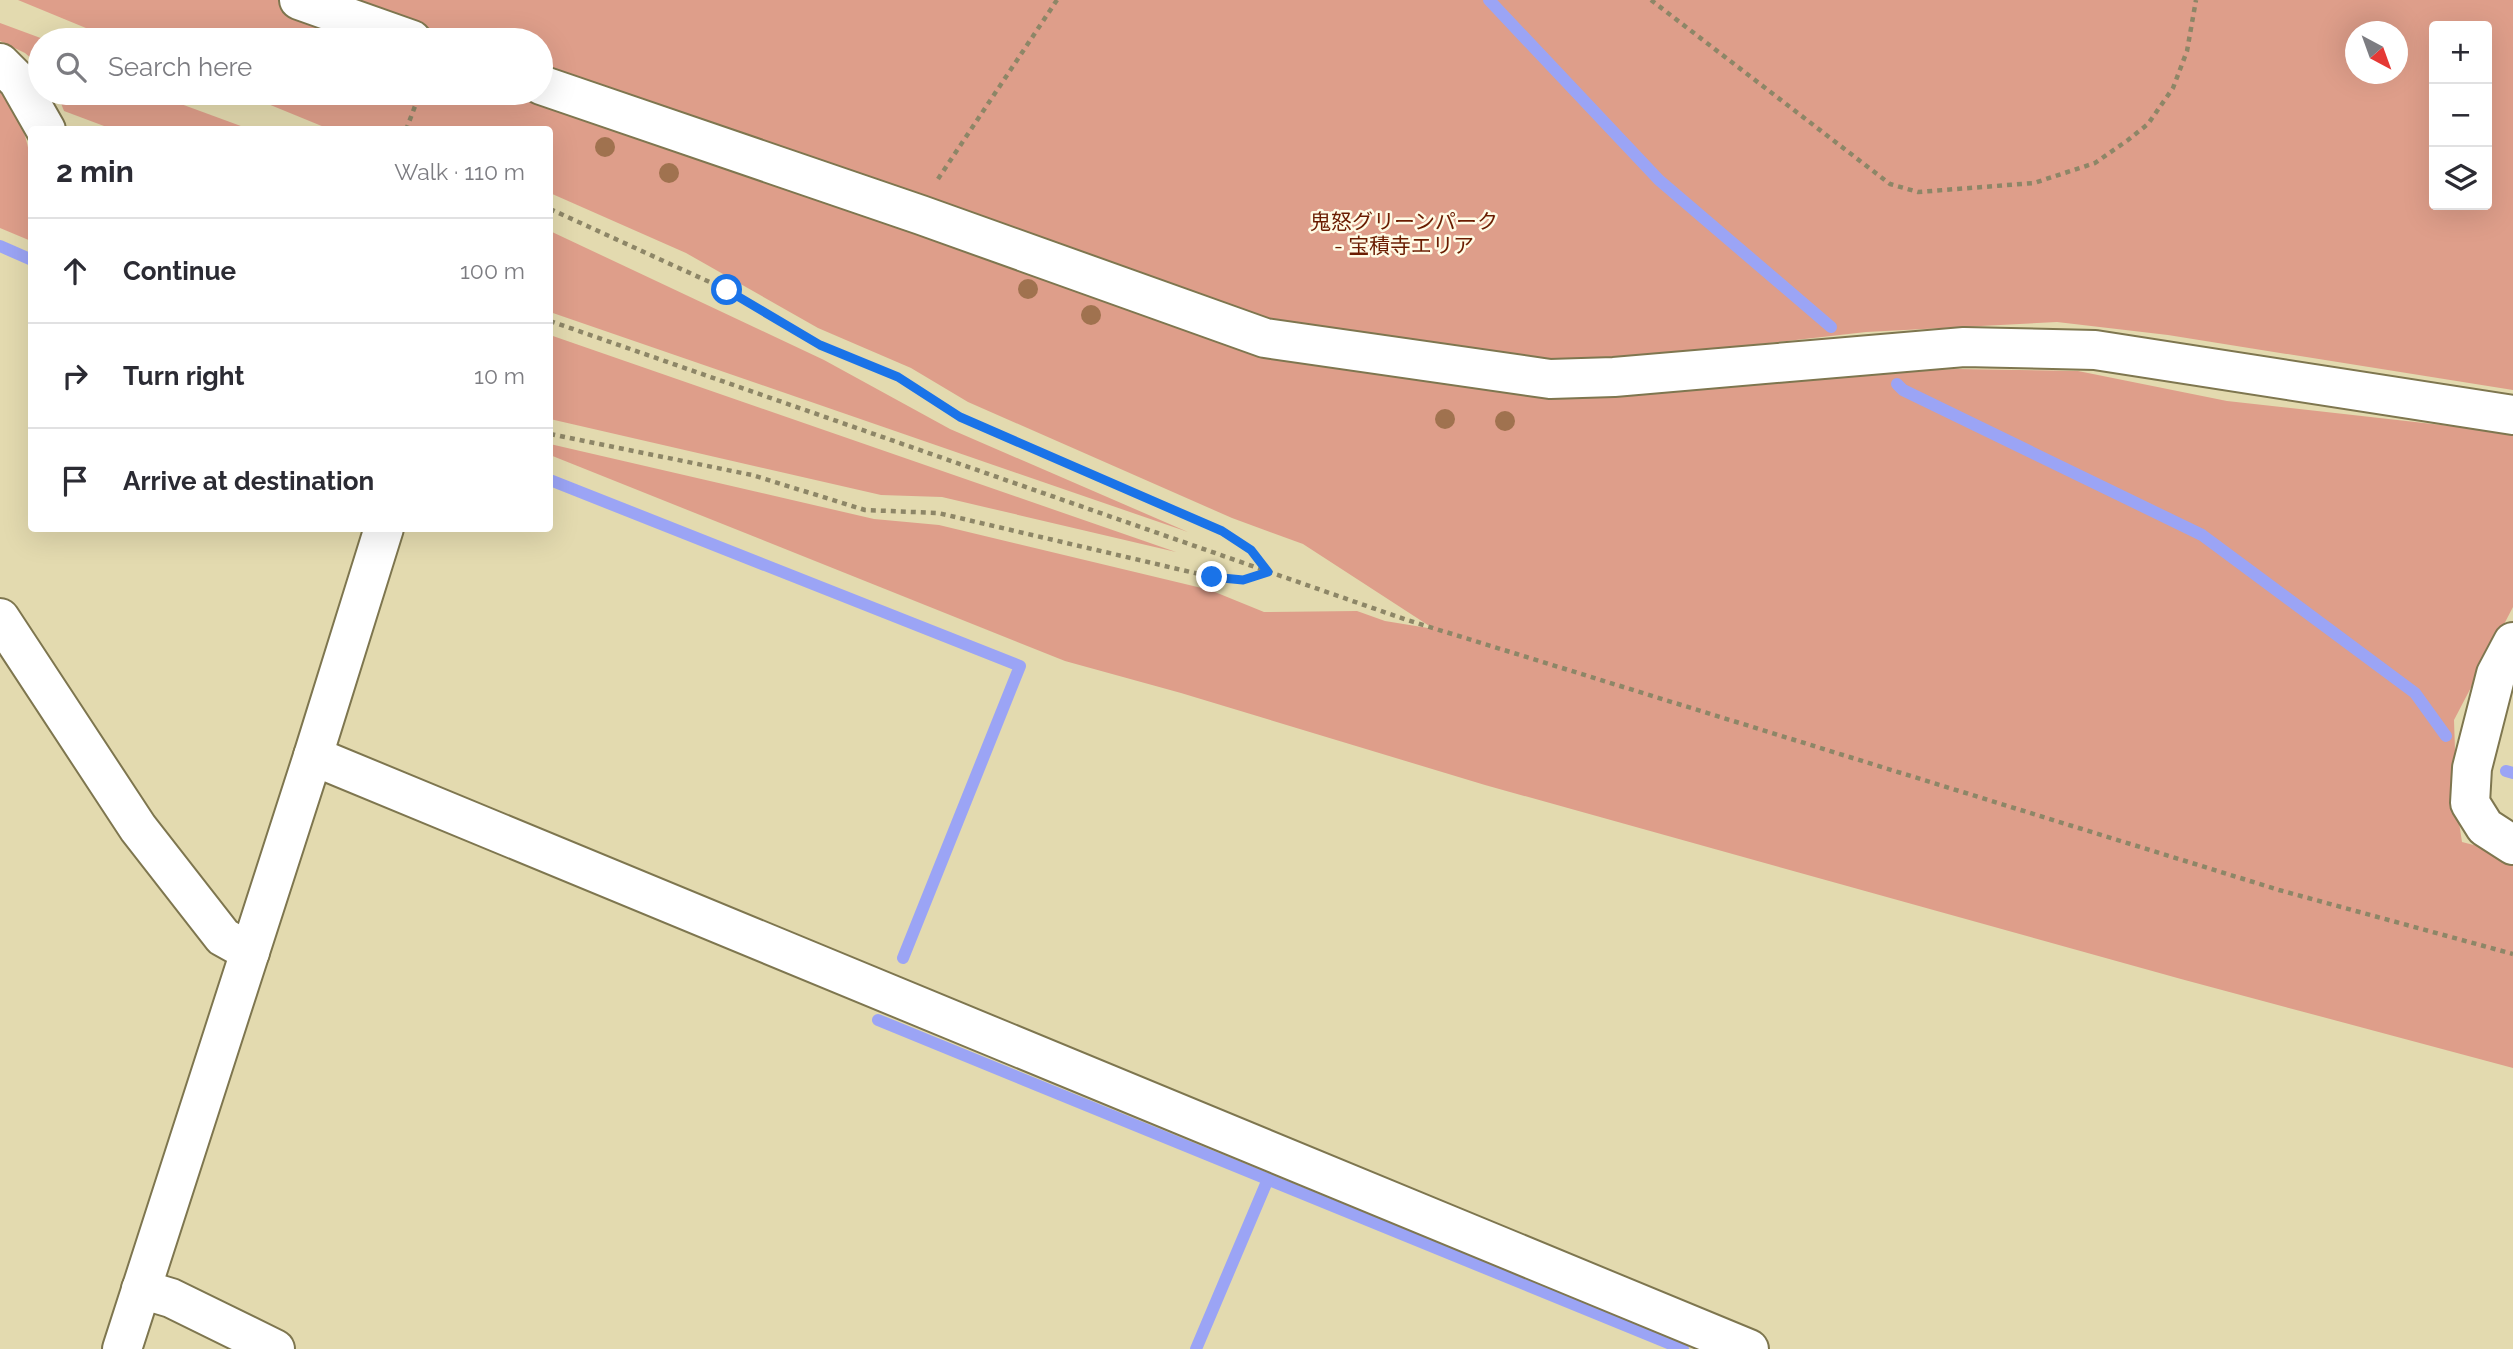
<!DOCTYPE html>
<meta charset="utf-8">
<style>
:root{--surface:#fff;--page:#f7f7f7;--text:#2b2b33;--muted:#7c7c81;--line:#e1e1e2}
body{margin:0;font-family:Raleway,"Noto Sans JP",sans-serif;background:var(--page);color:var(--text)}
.controls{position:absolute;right:21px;top:21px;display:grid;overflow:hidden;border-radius:7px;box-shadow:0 7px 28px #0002}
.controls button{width:63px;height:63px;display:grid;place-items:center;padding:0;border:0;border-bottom:2px solid var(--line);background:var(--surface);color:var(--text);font:35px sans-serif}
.compass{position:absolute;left:2345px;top:21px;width:63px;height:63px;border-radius:50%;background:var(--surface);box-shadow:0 7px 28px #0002;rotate:139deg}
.stop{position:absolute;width:21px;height:21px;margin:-16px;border:5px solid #1a73e8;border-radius:50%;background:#fff}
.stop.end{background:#1a73e8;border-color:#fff;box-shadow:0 2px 7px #0008}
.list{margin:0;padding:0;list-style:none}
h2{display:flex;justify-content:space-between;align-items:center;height:91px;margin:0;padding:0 28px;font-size:30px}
h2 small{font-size:23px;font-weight:400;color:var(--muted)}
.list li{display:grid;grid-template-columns:46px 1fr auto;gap:21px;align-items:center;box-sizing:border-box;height:105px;padding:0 28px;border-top:2px solid var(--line)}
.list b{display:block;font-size:26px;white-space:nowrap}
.list em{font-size:23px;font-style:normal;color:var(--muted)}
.icon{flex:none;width:38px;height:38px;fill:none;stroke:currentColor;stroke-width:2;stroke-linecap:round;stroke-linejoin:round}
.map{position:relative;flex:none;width:2513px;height:1349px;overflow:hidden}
.search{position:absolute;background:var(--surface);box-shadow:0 7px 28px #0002;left:28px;top:28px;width:525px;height:77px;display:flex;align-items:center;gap:18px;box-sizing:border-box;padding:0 24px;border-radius:38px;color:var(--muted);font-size:26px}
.panel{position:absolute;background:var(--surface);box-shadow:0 7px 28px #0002;left:28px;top:126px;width:525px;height:406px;border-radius:7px}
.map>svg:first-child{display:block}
</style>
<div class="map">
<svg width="2513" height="1349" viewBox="0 0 2513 1349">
<rect width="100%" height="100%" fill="#e3daaf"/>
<!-- green -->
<g fill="#de9e8a" fill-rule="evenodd">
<path d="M 18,0 L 2513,0 L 2513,390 L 2168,335 L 2057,322 L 1866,332 L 1600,362 L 1798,374 L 1957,369 L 2078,371 L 2227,401 L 2513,433 L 2513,607 L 2454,720 L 2457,809 L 2462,842 L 2513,855 L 2513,1068 L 2181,979 L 1485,785 L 1181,693 L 1065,661 L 550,455 L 550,444 L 874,519 L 939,525 L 1210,590 L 1264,612 L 1357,611 L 1385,621 L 1434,629 L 1303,544 L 1232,518 L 968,402 L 911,368 L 818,328 L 686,253 L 550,193 L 550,130 L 329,129 L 241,93 L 541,93 L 541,40 L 115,40 ZM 2434,26 L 2487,26 L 2487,205 L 2434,205 ZM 2356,32 L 2398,32 L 2398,74 L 2356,74 Z"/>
<path d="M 0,23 L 46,40 L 40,40 L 40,66 L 25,53 L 0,41 Z"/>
<path d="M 0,92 C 40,137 31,186 31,241 L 0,228 Z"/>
<path d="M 57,93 L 151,93 L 249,129 L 112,129 L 64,111 Z"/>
<path d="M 550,231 L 824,360 L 950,429 L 1188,532 L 550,312 Z"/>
<path d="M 550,335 L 1176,552 L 942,497 L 881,495 L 550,419 Z"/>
</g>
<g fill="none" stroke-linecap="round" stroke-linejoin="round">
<!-- stream -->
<g stroke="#9ba4f5" stroke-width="12">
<path d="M 1489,0 L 1659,180 L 1831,327"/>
<path d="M 0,246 L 32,260"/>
<path d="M 1897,384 L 1903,390 L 2202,535 L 2415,693 L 2446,736"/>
<path d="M 550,480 L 1020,666 L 903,958"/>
<path d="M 2506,771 L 2513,773"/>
<path d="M 878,1020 L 1683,1349"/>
<path d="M 1196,1349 L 1268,1179"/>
</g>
<!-- minor casing -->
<g stroke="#7e764f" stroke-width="42">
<g id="minor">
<path d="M 299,0 L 412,40"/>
<path d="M 0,63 L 18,81 L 46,130"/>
<path d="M 541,85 L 921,215 L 1265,338 L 1550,379 L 1614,377 L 1964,347 L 2095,350 L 2513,415"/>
<path d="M 0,618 L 138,828 L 223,937 L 250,952"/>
<path d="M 2513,642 L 2496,674 L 2472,768 L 2470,803 L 2485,827 L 2513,845"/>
<path d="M 313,756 L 1749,1349"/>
<path d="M 141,1289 L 171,1298 L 275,1349"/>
<path d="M 122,1349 L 313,756 L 384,528"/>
</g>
</g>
<!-- path -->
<g stroke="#8d8667" stroke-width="4.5" stroke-dasharray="5 5" stroke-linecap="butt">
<path d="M 1651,0 L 1890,184 L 1918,192 L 2034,183 L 2095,163 L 2128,140 L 2148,124 L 2173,88 L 2187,51 L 2196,0"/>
<path d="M 406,130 L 420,93"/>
<path d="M 938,179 L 1057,0"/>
<path d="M 550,209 L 727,290 L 820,345 L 898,377 L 960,417 L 1222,531 L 1251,550 L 1268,572 L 1243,580 L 1212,577 L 938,513 L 865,510 L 752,475 L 550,434"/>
<path d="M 550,321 L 1407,620 L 2279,890 L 2513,954"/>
</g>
<!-- minor -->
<use href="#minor" stroke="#fff" stroke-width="38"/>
</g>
<!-- trees -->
<g fill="#a0724f">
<circle cx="605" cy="147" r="10"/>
<circle cx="669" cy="173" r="10"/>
<circle cx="1028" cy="289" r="10"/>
<circle cx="1091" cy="315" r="10"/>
<circle cx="1445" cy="419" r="10"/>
<circle cx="1505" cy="421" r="10"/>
</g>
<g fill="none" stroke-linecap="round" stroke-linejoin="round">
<!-- route -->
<path stroke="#1a73e8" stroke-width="9" d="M 727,290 L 820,345 L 898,377 L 960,417 L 1222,531 L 1251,550 L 1268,572 L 1243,580 L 1212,577"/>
</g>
<g text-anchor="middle" stroke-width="5" stroke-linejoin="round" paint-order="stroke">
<!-- park labels -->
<g font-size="21" fill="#6a1c00" stroke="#fffbe5">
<text x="1404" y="229">鬼怒グリーンパーク<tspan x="1404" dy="24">- 宝積寺エリア</tspan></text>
</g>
</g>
</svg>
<div class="controls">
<button>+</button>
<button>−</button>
<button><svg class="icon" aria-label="layers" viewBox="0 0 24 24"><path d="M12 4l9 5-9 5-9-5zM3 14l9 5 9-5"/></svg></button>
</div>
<svg class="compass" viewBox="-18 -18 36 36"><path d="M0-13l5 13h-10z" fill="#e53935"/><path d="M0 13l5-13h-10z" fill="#7c7c81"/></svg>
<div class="stop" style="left:727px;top:290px"></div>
<div class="stop end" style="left:1212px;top:577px"></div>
<div class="search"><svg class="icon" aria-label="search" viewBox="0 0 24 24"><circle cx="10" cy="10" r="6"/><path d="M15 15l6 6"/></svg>Search here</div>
<section class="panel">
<h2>2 min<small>Walk · 110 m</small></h2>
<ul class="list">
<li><svg class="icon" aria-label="ahead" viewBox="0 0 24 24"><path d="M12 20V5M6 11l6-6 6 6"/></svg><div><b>Continue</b></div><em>100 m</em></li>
<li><svg class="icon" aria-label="right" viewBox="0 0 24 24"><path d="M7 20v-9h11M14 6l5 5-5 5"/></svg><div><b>Turn right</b></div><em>10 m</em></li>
<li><svg class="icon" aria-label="arrive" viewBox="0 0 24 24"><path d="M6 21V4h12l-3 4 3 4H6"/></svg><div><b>Arrive at destination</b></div></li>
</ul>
</section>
</div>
